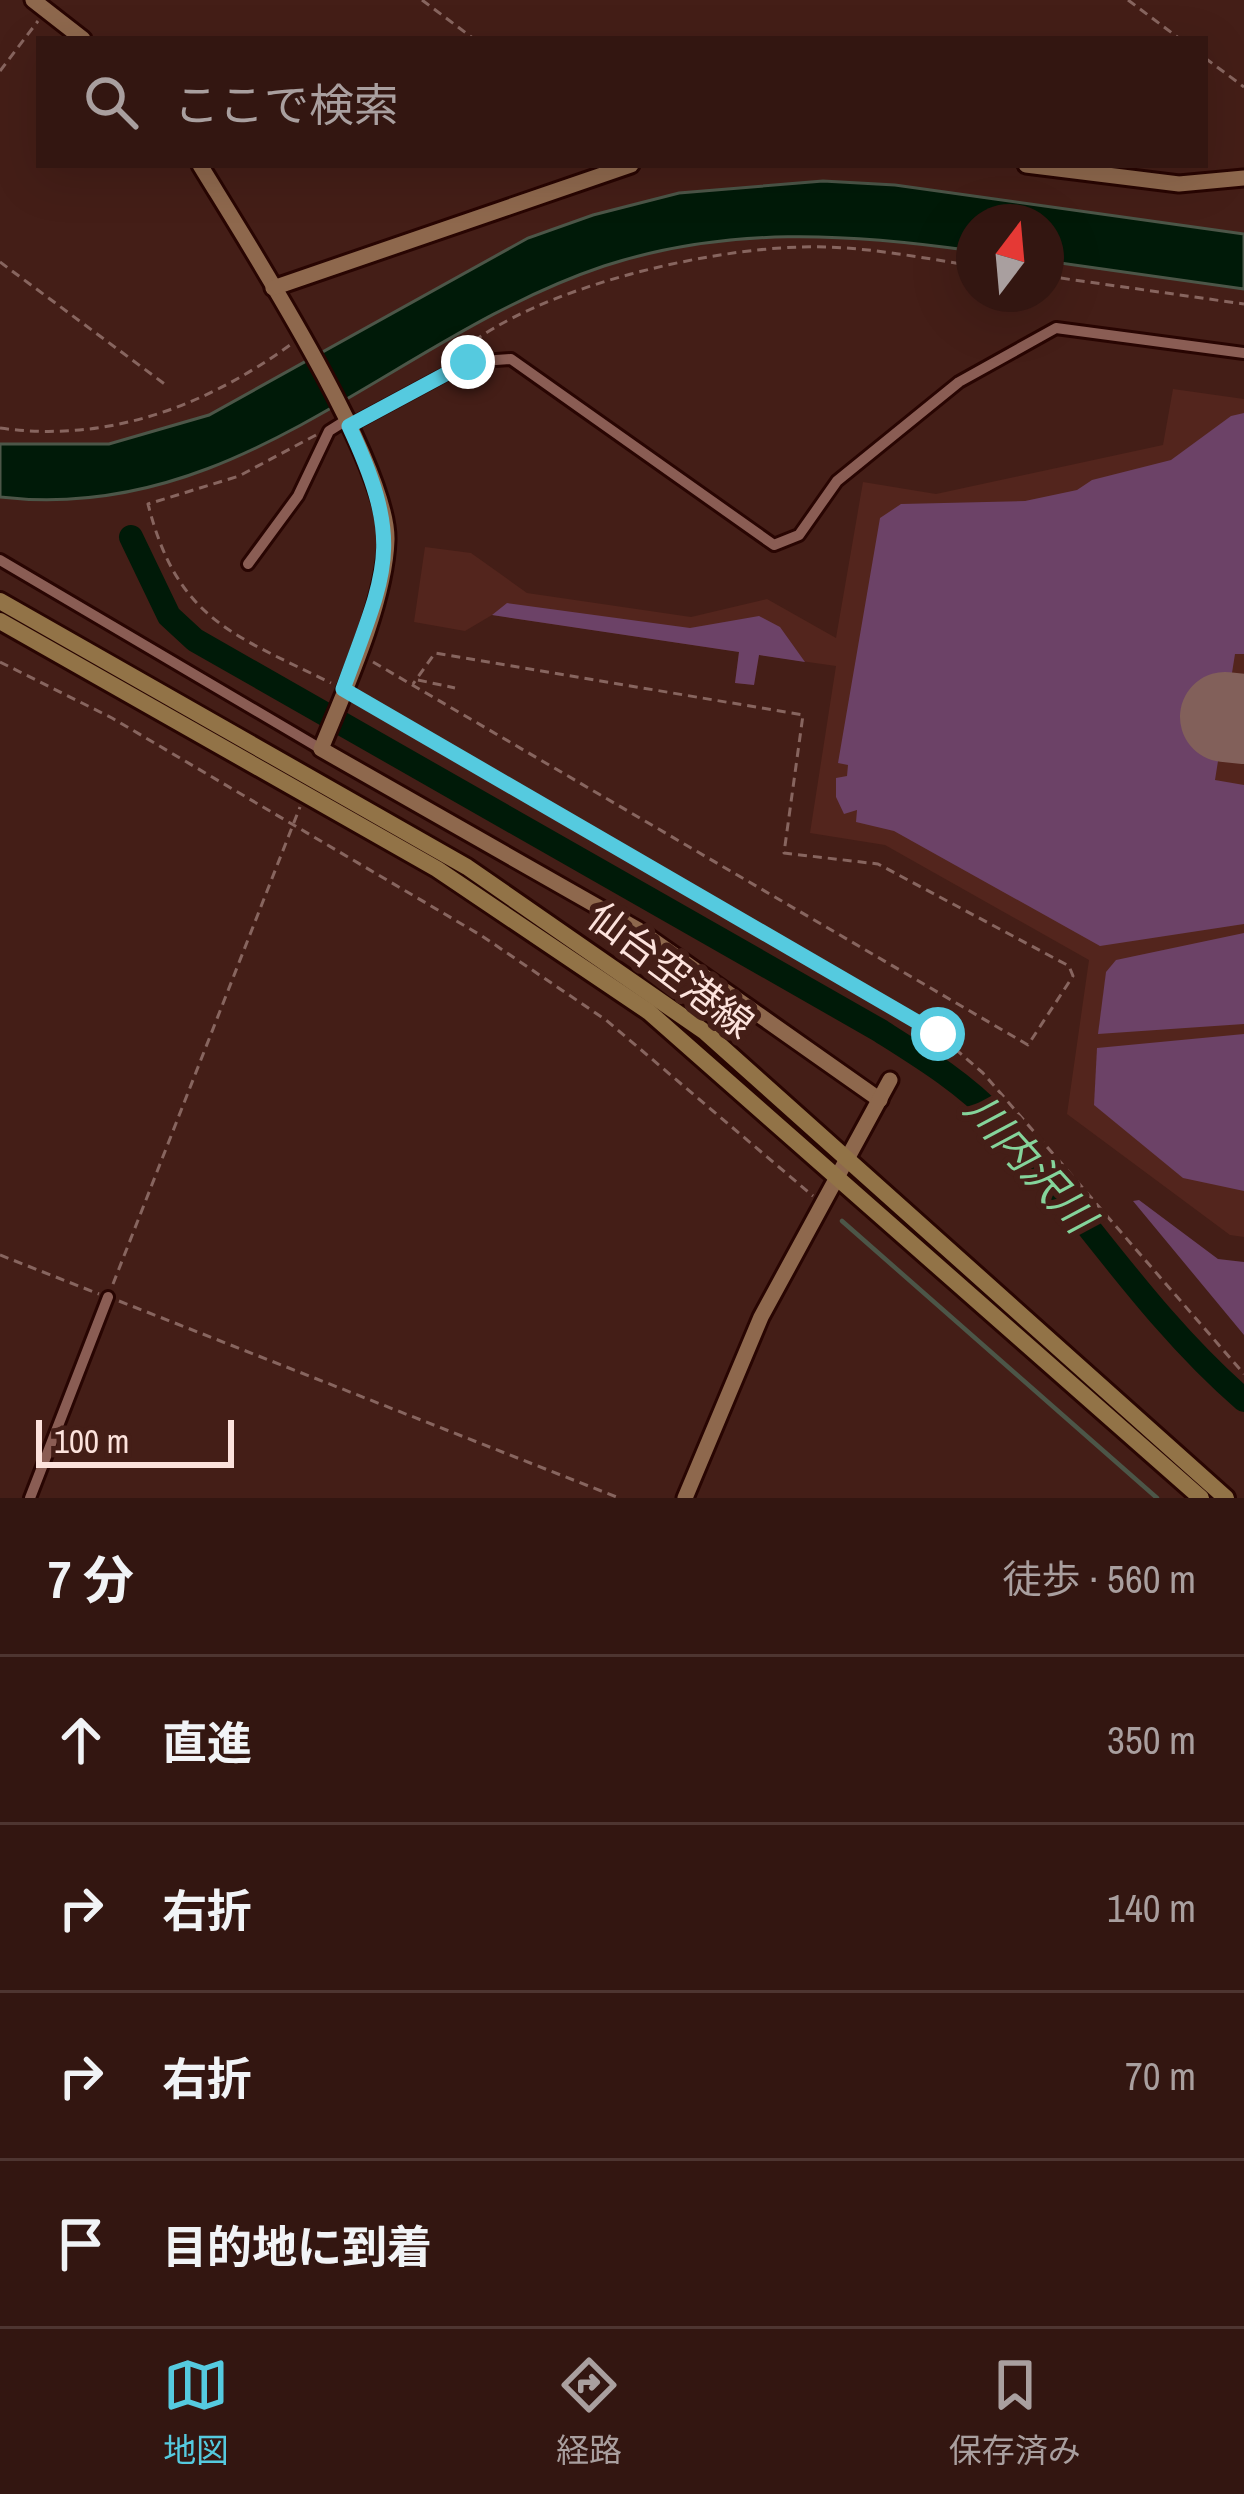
<!DOCTYPE html>
<html lang="ja">
<meta charset="utf-8">
<style>
:root{--surface:#331611;--page:#3b1f1a;--text:#f1f3f6;--muted:#a99f9f;--line:#4e3531;--accent:#55cadf}
body{margin:0;font-family:"Archivo Narrow","Noto Sans JP",sans-serif;background:var(--page);color:var(--text)}
.compass{position:absolute;left:956px;top:204px;width:108px;height:108px;border-radius:50%;background:var(--surface);box-shadow:0 12px 48px #0002;rotate:16deg}
.scale{position:absolute;left:36px;bottom:30px;width:198px;box-sizing:border-box;padding-left:12px;border:6px solid #fce2dc;border-top:0;font-size:33px;line-height:42px;white-space:nowrap;color:#fce2dc;-webkit-text-stroke:9px #441e17;paint-order:stroke}
.stop{position:absolute;width:36px;height:36px;margin:-27px;border:9px solid #55cadf;border-radius:50%;background:#fff}
.stop.end{background:#55cadf;border-color:#fff;box-shadow:0 3px 12px #0008}
.list{margin:0;padding:0;list-style:none}
h2{display:flex;justify-content:space-between;align-items:center;height:156px;margin:0;padding:0 48px;font-size:51px}
h2 small{font-size:39px;font-weight:400;color:var(--muted)}
.list li{display:grid;grid-template-columns:78px 1fr auto;gap:36px;align-items:center;box-sizing:border-box;height:168px;padding:0 48px;border-top:3px solid var(--line)}
.list b{display:block;font-size:45px;white-space:nowrap}
.list em{font-size:39px;font-style:normal;color:var(--muted)}
.icon{flex:none;width:66px;height:66px;fill:none;stroke:currentColor;stroke-width:2;stroke-linecap:round;stroke-linejoin:round}
.map{position:relative;flex:none;width:1244px;height:1498px;overflow:hidden}
.search{position:absolute;background:var(--surface);box-shadow:0 12px 48px #0002;left:36px;right:36px;top:36px;height:132px;display:flex;align-items:center;gap:30px;box-sizing:border-box;padding:0 42px;border-radius:0px;color:var(--muted);font-size:45px}
.sheet{height:828px;background:var(--surface)}
nav{display:flex;justify-content:space-around;align-items:center;box-sizing:border-box;height:168px;border-top:3px solid var(--line);background:var(--surface);font-size:33px;color:var(--muted)}
nav a{display:grid;justify-items:center;gap:6px}
nav .on{color:var(--accent)}
.map>svg:first-child{display:block}
</style>
<div class="map">
<svg width="1244" height="1498" viewBox="0 0 1244 1498">
<rect width="100%" height="100%" fill="#441e17"/>
<!-- built -->
<path fill="#53251d" d="M 1173,389 L 1244,399 L 1244,1237 L 1230,1235 L 1067,1114 L 1089,960 L 885,845 L 810,833 L 836,666 L 759,655 L 754,685 L 735,683 L 739,652 L 492,615 L 465,631 L 414,622 L 425,547 L 471,553 L 527,593 L 691,617 L 767,599 L 836,638 L 863,482 L 936,494 L 1163,445 Z"/>
<!-- green -->
<g fill="#6c4267">
<path d="M 1244,413 L 1244,654 L 1235,654 L 1215,780 L 1244,785 L 1244,924 L 1100,946 L 894,831 L 856,822 L 857,810 L 844,814 L 836,797 L 836,778 L 847,776 L 848,765 L 838,763 L 880,518 L 901,504 L 1025,501 L 1077,490 L 1092,480 L 1171,460 L 1231,416 Z"/>
<path d="M 507,603 L 690,628 L 759,616 L 780,627 L 805,662 L 759,655 L 754,685 L 735,683 L 739,652 L 492,615 Z"/>
<path d="M 1244,933 L 1244,1024 L 1098,1034 L 1106,972 L 1116,960 Z"/>
<path d="M 1244,1034 L 1244,1191 L 1183,1178 L 1094,1105 L 1097,1048 Z"/>
<path d="M 1139,1200 L 1218,1259 L 1244,1262 L 1244,1335 L 1133,1201 Z"/>
</g>
<!-- water -->
<path fill="#001a08" stroke="#4c5648" stroke-width="3" d="M 823,181 L 895,185 L 1244,234 L 1244,289 L 1046,261 L 1046,222 L 974,222 L 974,251 C 848,233 727,226 604,266 C 392,337 240,525 0,497 L 0,444 L 109,444 L 209,415 L 528,238 L 593,215 L 679,193 Z"/>
<g fill="none" stroke-linecap="round" stroke-linejoin="round">
<!-- stream -->
<path stroke="#4c5648" stroke-width="4.5" d="M 842,1221 L 1157,1498"/>
<!-- river -->
<path stroke="#001a08" stroke-width="24" d="M 131,537 L 169,616 L 195,640 L 879,1030 C 920,1056 963,1082 997,1118 C 1082,1210 1148,1317 1244,1400"/>
<!-- runway -->
<path stroke="#82605a" stroke-width="90" d="M 1225,717 L 1244,719"/>
<!-- street casing -->
<g stroke="#280502" stroke-width="16">
<g id="street">
<path d="M 349,426 L 468,362 L 511,359 L 774,545 L 799,535 L 837,481 L 959,382 L 1056,328 L 1244,353"/>
<path d="M 0,560 L 321,749"/>
<path d="M 248,564 L 298,496 L 329,431 L 345,421"/>
<path d="M 30,1498 L 108,1297"/>
</g>
</g>
<!-- secondary casing -->
<g stroke="#280502" stroke-width="21">
<g id="secondary">
<path d="M 33,0 L 83,39"/>
<path d="M 200,165 C 245,239 389,463 387,540 C 385,603 345,690 321,749 L 637,929 L 880,1100"/>
<path d="M 1026,165 L 1179,184 L 1244,178"/>
<path d="M 273,288 L 631,165"/>
<path d="M 685,1498 L 761,1317 L 890,1080"/>
</g>
</g>
<!-- primary casing -->
<g stroke="#280502" stroke-width="22">
<g id="primary">
<path d="M 0,601 L 467,867 L 705,1032 L 1226,1498"/>
<path d="M 0,621 L 437,869 L 649,1012 L 1201,1498"/>
</g>
</g>
<!-- path -->
<g stroke="#87655f" stroke-width="3" stroke-dasharray="9 6" stroke-linecap="butt">
<path d="M 422,0 L 474,39"/>
<path d="M 1128,0 L 1180,39"/>
<path d="M 1205,58 L 1244,87"/>
<path d="M 0,71 L 38,21"/>
<path d="M 0,262 L 166,385"/>
<path d="M 1046,276 L 1244,304"/>
<path d="M 462,350 C 538,288 701,250 800,247 C 858,245 917,257 974,266"/>
<path d="M 0,428 C 107,443 204,407 290,345"/>
<path d="M 316,435 L 239,476 L 148,504 C 177,619 232,634 331,683"/>
<path d="M 0,662 L 112,718 L 482,936 L 606,1020 L 813,1196"/>
<path d="M 373,662 L 1028,1045 L 1073,976 L 1069,966 L 878,864 L 784,853 L 803,715 L 435,653 L 413,684"/>
<path d="M 418,680 L 455,688"/>
<path d="M 360,700 L 938,1034 L 983,1073 L 1244,1374"/>
<path d="M 0,1255 L 99,1294"/>
<path d="M 113,1284 L 300,807"/>
<path d="M 119,1301 L 619,1498"/>
</g>
<!-- street -->
<use href="#street" stroke="#8a5d54" stroke-width="10"/>
<!-- secondary -->
<use href="#secondary" stroke="#8e684d" stroke-width="15"/>
<!-- primary -->
<use href="#primary" stroke="#927347" stroke-width="16"/>
</g>
<g fill="none" stroke-linecap="round" stroke-linejoin="round">
<!-- route -->
<path stroke="#55cadf" stroke-width="15" d="M 468,362 L 349,426 C 405,546 386,570 343,689 L 938,1034"/>
</g>
<g text-anchor="middle" stroke-width="12" stroke-linejoin="round" paint-order="stroke">
<!-- street labels -->
<g font-size="39" fill="#fce2dc" stroke="#441e17">
<text transform="translate(671 970) rotate(37)" y="14">仙台空港線</text>
</g>
<!-- water labels -->
<g font-size="42" font-style="italic" fill="#85d49b" stroke="#441e17">
<text transform="translate(1030 1163) rotate(48)" y="15">川内沢川</text>
</g>
</g>
</svg>
<svg class="compass" viewBox="-18 -18 36 36"><path d="M0-13l5 13h-10z" fill="#e53935"/><path d="M0 13l5-13h-10z" fill="#a99f9f"/></svg>
<div class="scale">100 m</div>
<div class="stop" style="left:938px;top:1034px"></div>
<div class="stop end" style="left:468px;top:362px"></div>
<div class="search"><svg class="icon" aria-label="search" viewBox="0 0 24 24"><circle cx="10" cy="10" r="6"/><path d="M15 15l6 6"/></svg>ここで検索</div>
</div>
<section class="sheet">
<h2>7 分<small>徒歩 · 560 m</small></h2>
<ul class="list">
<li><svg class="icon" aria-label="ahead" viewBox="0 0 24 24"><path d="M12 20V5M6 11l6-6 6 6"/></svg><div><b>直進</b></div><em>350 m</em></li>
<li><svg class="icon" aria-label="right" viewBox="0 0 24 24"><path d="M7 20v-9h11M14 6l5 5-5 5"/></svg><div><b>右折</b></div><em>140 m</em></li>
<li><svg class="icon" aria-label="right" viewBox="0 0 24 24"><path d="M7 20v-9h11M14 6l5 5-5 5"/></svg><div><b>右折</b></div><em>70 m</em></li>
<li><svg class="icon" aria-label="arrive" viewBox="0 0 24 24"><path d="M6 21V4h12l-3 4 3 4H6"/></svg><div><b>目的地に到着</b></div></li>
</ul>
</section>
<nav>
<a class="on"><svg class="icon" aria-label="map" viewBox="0 0 24 24"><path d="M3 6l6-2 6 2 6-2v14l-6 2-6-2-6 2zM9 4v14M15 6v14"/></svg>地図</a>
<a><svg class="icon" aria-label="directions" viewBox="0 0 24 24"><path d="M12 3l9 9-9 9-9-9zM9 14v-3h6M13 9l2 2-2 2"/></svg>経路</a>
<a><svg class="icon" aria-label="saved" viewBox="0 0 24 24"><path d="M7 4h10v16l-5-4-5 4z"/></svg>保存済み</a>
</nav>
